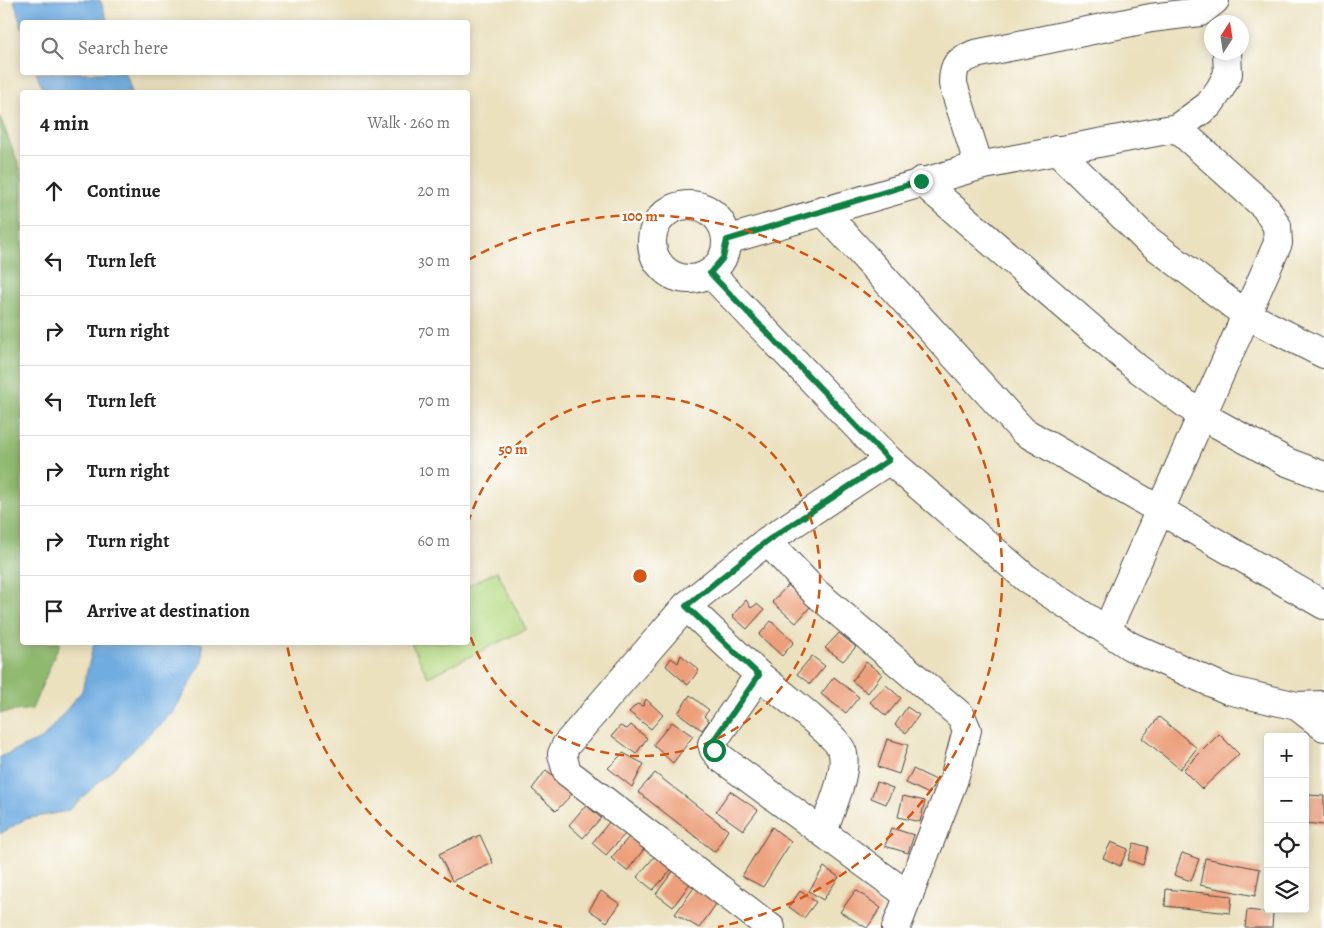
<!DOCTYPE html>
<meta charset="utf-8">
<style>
:root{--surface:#fff;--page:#f2f2f2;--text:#222;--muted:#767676;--line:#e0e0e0}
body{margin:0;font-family:Alegreya,serif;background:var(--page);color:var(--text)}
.controls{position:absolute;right:15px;bottom:15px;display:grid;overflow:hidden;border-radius:5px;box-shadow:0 2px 12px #0003}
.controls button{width:45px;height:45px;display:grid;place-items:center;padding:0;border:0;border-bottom:1px solid var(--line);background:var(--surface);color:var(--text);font:25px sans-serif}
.compass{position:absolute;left:1204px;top:15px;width:45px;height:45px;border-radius:50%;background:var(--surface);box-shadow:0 2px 12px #0003;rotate:12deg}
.stop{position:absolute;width:15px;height:15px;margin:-11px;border:4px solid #0b8043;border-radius:50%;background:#fff}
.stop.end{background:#0b8043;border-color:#fff;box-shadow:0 1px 5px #0008}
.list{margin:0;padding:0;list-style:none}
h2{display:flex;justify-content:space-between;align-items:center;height:65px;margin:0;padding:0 20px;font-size:21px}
h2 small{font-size:16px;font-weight:400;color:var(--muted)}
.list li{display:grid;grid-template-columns:32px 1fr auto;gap:15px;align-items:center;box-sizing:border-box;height:70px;padding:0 20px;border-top:1px solid var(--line)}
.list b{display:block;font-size:19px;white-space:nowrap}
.list em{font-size:16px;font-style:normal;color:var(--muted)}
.icon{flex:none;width:28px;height:28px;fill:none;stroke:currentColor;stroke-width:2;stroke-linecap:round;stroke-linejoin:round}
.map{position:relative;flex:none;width:1324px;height:928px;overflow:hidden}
.search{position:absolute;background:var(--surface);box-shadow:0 2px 12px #0003;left:20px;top:20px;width:450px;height:55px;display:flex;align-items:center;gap:12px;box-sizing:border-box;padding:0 18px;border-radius:5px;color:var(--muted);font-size:19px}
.panel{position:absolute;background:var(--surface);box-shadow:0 2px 12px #0003;left:20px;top:90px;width:450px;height:555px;border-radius:5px}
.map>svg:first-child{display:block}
</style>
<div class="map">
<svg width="1324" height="928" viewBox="0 0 1324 928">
<rect width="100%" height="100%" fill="#fff"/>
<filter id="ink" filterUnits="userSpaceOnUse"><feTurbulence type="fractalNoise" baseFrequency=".02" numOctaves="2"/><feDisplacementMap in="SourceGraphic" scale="10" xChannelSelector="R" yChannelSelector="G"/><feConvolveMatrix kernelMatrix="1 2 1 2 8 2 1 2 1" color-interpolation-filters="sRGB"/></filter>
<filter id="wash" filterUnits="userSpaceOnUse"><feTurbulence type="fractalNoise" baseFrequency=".0096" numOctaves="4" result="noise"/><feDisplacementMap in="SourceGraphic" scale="20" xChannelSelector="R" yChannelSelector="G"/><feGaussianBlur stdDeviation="1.12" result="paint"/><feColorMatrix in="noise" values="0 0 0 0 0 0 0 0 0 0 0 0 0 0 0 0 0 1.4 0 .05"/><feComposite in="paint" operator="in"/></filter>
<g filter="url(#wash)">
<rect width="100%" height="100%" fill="#ebe1bf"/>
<!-- green -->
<path fill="#b5d982" stroke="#708256" d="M 497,571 L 526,629 L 428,677 L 411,643 L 468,642 L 468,586 Z"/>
<!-- forest -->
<path fill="#90b970" stroke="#5e724e" d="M 0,117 L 22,173 L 22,642 L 60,643 L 32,709 L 0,713 Z"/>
<!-- water -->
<g fill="#6face0" stroke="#4d6c86">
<path d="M 14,0 L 100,0 L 108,22 L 22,22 L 22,29 Z"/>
<path d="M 36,73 L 126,73 L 132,92 L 44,92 Z"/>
<path d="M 94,643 L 202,643 L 203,661 L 174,711 L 68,811 L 25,819 L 0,834 L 0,757 L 43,738 L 82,691 Z"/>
</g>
<g id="blocks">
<!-- building -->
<g fill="#ec9f7a">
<path d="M 788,585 L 812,605 L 796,623 L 772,602 Z"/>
<path d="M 746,600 L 751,608 L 757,604 L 764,610 L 747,629 L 732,616 Z"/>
<path d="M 771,621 L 794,642 L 782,656 L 759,635 Z"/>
<path d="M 839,633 L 856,647 L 843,661 L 825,648 Z"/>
<path d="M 681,655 L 699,670 L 688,685 L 666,666 L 671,658 L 678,663 Z"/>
<path d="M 812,656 L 825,666 L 810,684 L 797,674 Z"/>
<path d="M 866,662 L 882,674 L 868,693 L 852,681 Z"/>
<path d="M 834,677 L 859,697 L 846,713 L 821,694 Z"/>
<path d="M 886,685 L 901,698 L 886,716 L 870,702 Z"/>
<path d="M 690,695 L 709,710 L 704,716 L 709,721 L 702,730 L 678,713 Z"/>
<path d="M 646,699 L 663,715 L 651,729 L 629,712 L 637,704 L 643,706 Z"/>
<path d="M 907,707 L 919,715 L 906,733 L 895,725 Z"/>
<path d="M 1159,717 L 1197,748 L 1180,769 L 1142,738 Z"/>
<path d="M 672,722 L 693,736 L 673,763 L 653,745 Z"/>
<path d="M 631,725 L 647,738 L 636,754 L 612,736 L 620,726 L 627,729 Z"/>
<path d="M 1219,734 L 1239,754 L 1202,789 L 1183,770 Z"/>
<path d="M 887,739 L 908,745 L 899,774 L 878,767 Z"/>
<path d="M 623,753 L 644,764 L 632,787 L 608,768 Z"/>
<path d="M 913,769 L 936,780 L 929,794 L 906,783 Z"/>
<path d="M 546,770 L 574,792 L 556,811 L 532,789 Z"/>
<path d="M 655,773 L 728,830 L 715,852 L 638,792 Z"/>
<path d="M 877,782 L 893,788 L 886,804 L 871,798 Z"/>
<path d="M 730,791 L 758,810 L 743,830 L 716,811 Z"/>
<path d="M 1309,795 L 1324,796 L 1324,825 L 1306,823 Z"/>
<path d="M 903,796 L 925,801 L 920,822 L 898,817 Z"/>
<path d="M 586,805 L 601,818 L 583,838 L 569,825 Z"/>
<path d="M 610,821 L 625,834 L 606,855 L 592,843 Z"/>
<path d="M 772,827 L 791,842 L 763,887 L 742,876 Z"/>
<path d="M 891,828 L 914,835 L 908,853 L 885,846 Z"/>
<path d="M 480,835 L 493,863 L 452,881 L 439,854 Z"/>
<path d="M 629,837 L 644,849 L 627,871 L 611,858 Z"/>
<path d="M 1111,842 L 1128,849 L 1120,866 L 1103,858 Z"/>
<path d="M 1134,843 L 1148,847 L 1143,865 L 1128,860 Z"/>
<path d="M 1182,853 L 1199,859 L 1191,881 L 1174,875 Z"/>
<path d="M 656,855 L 672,869 L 653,890 L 637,877 Z"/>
<path d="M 1205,858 L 1260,869 L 1255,896 L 1200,885 Z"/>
<path d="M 824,867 L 839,877 L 823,900 L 809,891 Z"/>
<path d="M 674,870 L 691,882 L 673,907 L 656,894 Z"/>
<path d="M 696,885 L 719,900 L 699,928 L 675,914 Z"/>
<path d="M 1166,889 L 1232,896 L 1230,913 L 1165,906 Z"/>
<path d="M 856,890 L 881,908 L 867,928 L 840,912 Z"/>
<path d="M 601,891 L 620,904 L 607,922 L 589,910 Z"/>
<path d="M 800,891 L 816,902 L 804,918 L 789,907 Z"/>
<path d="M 1247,910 L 1273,913 L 1272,928 L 1245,928 Z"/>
</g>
</g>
</g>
<g filter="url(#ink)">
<use href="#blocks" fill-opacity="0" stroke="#484641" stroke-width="1"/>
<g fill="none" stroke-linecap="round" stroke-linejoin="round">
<!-- minor casing -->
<g stroke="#484641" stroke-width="30">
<g id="minor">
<path d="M 1056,150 L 1145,238 L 1245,314 L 1324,354"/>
<path d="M 979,166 L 953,84 C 953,63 957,62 975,54 L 1151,18 L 1200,12 L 1215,0"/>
<path d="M 921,181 L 1137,368 L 1201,415 L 1287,462 L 1324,476"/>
<circle cx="689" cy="242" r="37"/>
<path d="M 822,210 L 1023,431 L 1324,605"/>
<path d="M 727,240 L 979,166 L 1177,128 L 1209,105 L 1220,89 L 1228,74 L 1227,52"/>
<path d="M 710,273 L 889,460 L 1026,578 L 1130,646 L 1228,690 L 1297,706 L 1324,705"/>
<path d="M 767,541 L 815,592 L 961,716 L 967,730 L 954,779 L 896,928"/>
<path d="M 686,606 L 759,675 L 716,737 L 712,744 L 714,750 L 721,758 L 909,896"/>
<path d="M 1107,630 L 1278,243 L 1277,226 L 1265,207 L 1177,128"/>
<path d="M 759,675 C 774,688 841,738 843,754 C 847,775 830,811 823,832"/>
<path d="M 1297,706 L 1324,727"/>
<path d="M 771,928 L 567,772 L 562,754 L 566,745 L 686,606 L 767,541 L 889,460"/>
</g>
</g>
<!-- minor -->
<use href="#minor" stroke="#fff" stroke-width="28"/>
</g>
</g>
<g fill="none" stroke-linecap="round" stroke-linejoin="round" filter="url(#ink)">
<!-- route -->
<path stroke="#0b8043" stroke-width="6" d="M 714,750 L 712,744 L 716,737 L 759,675 L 686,606 L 767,541 L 889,460 L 710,273 L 723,258 L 727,240 L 921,181"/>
</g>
<!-- distance rings -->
<g fill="none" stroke="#d5540f" stroke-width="2.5" stroke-dasharray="9 6">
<path d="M468 523A180 180 0 1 1 468 629"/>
<path d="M562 927A360 360 0 0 1 287 645M468 260A360 360 0 1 1 718 927"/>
</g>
<circle cx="640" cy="576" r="8" fill="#d5540f" stroke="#fff" stroke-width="2.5"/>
<g font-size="15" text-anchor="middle" font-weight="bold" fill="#d5540f" stroke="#fff" stroke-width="4.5" stroke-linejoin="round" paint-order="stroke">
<text x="640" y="221">100 m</text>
<text x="513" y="454">50 m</text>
</g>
</svg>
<div class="controls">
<button>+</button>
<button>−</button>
<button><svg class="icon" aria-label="locate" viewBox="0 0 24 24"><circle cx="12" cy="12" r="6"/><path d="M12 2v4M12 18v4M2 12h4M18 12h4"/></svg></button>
<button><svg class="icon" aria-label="layers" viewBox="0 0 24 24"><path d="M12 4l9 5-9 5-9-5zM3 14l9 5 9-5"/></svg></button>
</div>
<svg class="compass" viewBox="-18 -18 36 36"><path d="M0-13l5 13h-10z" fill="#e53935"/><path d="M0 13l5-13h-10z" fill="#767676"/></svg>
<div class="stop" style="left:714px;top:750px"></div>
<div class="stop end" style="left:921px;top:181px"></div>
<div class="search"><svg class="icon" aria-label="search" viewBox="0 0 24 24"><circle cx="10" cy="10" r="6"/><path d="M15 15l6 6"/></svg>Search here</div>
<section class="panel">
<h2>4 min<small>Walk · 260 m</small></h2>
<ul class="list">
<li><svg class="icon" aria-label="ahead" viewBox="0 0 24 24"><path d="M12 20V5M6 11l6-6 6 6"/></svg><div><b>Continue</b></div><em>20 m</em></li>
<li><svg class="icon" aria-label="left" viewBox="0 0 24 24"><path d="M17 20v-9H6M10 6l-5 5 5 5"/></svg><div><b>Turn left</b></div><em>30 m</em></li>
<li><svg class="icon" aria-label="right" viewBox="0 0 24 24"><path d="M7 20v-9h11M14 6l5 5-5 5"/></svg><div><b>Turn right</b></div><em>70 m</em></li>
<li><svg class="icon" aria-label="left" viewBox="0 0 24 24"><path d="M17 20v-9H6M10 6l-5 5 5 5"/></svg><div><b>Turn left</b></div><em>70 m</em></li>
<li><svg class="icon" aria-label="right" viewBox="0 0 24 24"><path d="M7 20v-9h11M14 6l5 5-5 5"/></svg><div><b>Turn right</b></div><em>10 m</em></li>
<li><svg class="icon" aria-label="right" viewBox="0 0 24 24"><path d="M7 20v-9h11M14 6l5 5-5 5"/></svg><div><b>Turn right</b></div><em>60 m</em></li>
<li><svg class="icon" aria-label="arrive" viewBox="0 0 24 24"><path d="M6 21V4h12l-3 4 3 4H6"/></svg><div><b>Arrive at destination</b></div></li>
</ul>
</section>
</div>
